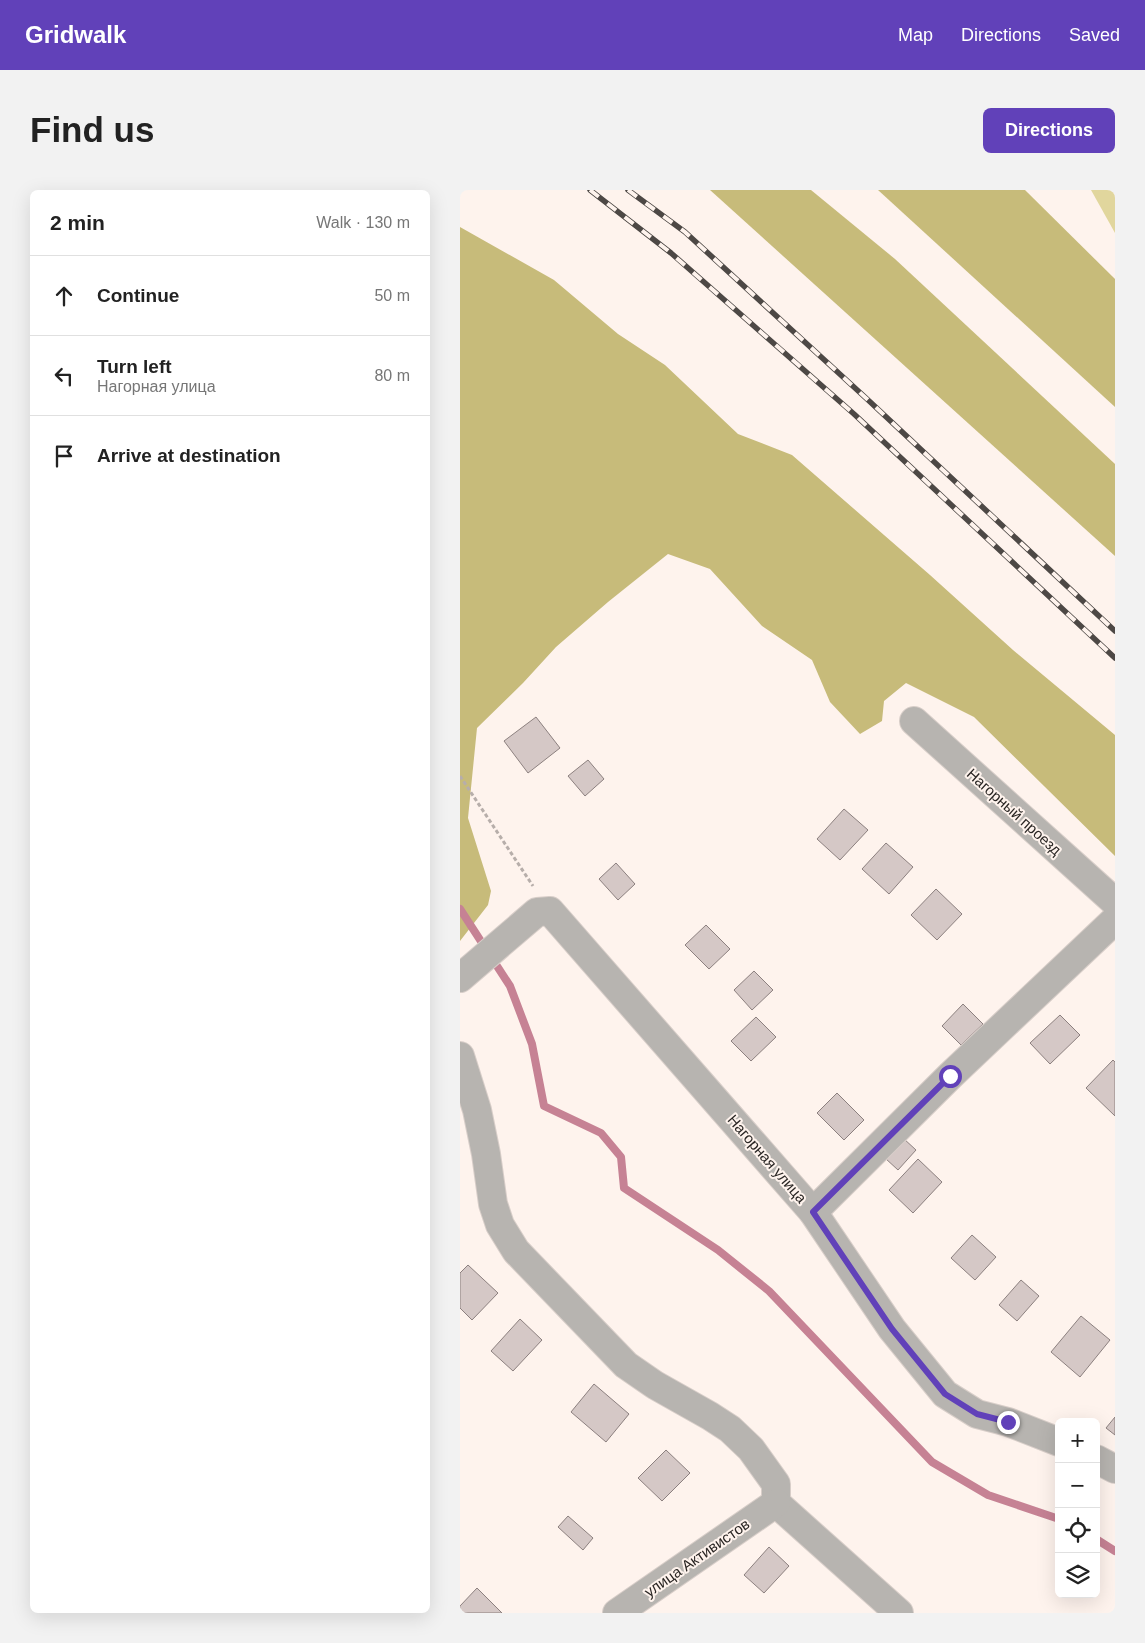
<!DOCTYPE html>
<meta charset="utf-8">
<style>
:root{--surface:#fff;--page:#f2f2f2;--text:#222;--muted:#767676;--line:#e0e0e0;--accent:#6141b9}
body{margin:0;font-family:Arial,sans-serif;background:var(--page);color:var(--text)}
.controls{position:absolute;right:15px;bottom:15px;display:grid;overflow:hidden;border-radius:8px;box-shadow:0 5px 20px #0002}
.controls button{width:45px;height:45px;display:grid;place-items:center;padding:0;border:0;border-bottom:1px solid var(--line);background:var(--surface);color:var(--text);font:25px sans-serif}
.stop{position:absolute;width:15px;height:15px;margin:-11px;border:4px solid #6141b9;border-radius:50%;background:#fff}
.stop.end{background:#6141b9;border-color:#fff;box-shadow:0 1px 5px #0008}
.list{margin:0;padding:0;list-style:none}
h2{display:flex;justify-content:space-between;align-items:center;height:65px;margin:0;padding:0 20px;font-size:21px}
h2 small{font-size:16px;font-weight:400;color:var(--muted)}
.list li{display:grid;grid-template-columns:32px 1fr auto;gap:15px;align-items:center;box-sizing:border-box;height:80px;padding:0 20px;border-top:1px solid var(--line)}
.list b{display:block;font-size:19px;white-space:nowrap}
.list p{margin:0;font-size:16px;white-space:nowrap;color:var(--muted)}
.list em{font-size:16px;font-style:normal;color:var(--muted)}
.icon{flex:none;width:28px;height:28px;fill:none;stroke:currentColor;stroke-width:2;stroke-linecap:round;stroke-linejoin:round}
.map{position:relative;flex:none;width:655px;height:1423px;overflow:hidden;border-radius:8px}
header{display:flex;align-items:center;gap:30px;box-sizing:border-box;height:70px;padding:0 25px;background:var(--accent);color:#fff}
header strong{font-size:24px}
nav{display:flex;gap:28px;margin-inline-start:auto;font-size:18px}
.intro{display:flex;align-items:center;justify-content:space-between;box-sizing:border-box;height:120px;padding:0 30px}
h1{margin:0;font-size:35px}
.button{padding:12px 22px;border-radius:8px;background:var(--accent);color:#fff;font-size:18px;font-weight:700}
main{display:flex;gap:30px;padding:0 30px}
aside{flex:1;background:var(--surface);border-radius:8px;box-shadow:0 5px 20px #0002}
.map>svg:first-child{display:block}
</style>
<header>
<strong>Gridwalk</strong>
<nav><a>Map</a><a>Directions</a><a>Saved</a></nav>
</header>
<div class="intro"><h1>Find us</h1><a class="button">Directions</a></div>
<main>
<aside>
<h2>2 min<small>Walk · 130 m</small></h2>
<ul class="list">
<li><svg class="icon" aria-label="ahead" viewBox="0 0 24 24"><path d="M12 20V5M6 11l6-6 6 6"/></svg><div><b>Continue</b></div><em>50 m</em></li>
<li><svg class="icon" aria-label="left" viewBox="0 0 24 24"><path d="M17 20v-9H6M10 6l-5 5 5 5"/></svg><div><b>Turn left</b><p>Нагорная улица</p></div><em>80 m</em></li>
<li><svg class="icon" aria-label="arrive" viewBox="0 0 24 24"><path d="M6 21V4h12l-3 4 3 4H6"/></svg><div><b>Arrive at destination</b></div></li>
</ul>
</aside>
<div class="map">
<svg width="655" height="1423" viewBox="0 0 655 1423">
<rect width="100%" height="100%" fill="#fef3ed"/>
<!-- green -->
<path fill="#e1d69d" d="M 631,0 L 655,0 L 655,43 Z"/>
<!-- forest -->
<g fill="#c7bb7a">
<path d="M 250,0 L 351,0 L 435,69 L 655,274 L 655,366 Z"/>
<path d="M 418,0 L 565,0 L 655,89 L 655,217 Z"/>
<path d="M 0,37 L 94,90 L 158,144 L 205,175 L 278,244 L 332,265 L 470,385 L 553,460 L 655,545 L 655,666 L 514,527 L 446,493 L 424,511 L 422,531 L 400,544 L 370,512 L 352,470 L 302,436 L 250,379 L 208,364 L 148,412 L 96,457 L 63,493 L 17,538 L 8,628 L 31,701 L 28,715 L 0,751 Z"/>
</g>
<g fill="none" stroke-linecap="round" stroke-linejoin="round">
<!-- stream -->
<g stroke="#c68294" stroke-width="8">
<path d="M 0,719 L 50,796 L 72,854 L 84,916 L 141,943 L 161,967 L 164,998 L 258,1060 L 309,1101 L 472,1272 L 528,1305 L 599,1329"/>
<path d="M 636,1349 L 655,1361"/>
</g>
</g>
<!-- building -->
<g fill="#d5c8c6" stroke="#8c807f">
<path d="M 76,527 L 100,558 L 68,583 L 44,551 Z"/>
<path d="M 128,570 L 144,589 L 125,606 L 108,586 Z"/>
<path d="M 384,619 L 408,640 L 380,670 L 357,649 Z"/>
<path d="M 426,653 L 453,677 L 429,704 L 402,679 Z"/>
<path d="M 156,673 L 175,694 L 158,710 L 139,689 Z"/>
<path d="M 476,699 L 502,724 L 477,750 L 451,725 Z"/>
<path d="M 246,735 L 270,759 L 249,779 L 225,755 Z"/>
<path d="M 294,781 L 313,800 L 292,820 L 274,800 Z"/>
<path d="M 503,814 L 523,834 L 501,855 L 482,836 Z"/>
<path d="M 600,825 L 620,845 L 590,874 L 570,853 Z"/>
<path d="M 296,827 L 316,847 L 291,871 L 271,851 Z"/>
<path d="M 653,870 L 655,872 L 655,926 L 626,898 Z"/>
<path d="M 377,903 L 404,930 L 384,950 L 357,923 Z"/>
<path d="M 443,948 L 456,960 L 438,980 L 425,968 Z"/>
<path d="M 458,969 L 482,992 L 453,1023 L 429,1000 Z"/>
<path d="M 512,1045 L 536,1067 L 515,1090 L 491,1068 Z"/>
<path d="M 8,1075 L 38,1103 L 12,1130 L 0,1118 L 0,1083 Z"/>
<path d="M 561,1090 L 579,1106 L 557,1131 L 539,1115 Z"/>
<path d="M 621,1126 L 650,1150 L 620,1187 L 591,1162 Z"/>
<path d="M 60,1129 L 82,1150 L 53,1181 L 31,1161 Z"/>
<path d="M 134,1194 L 169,1224 L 146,1252 L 111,1222 Z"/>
<path d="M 655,1227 L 655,1245 L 646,1238 Z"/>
<path d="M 206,1260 L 230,1283 L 202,1311 L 178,1288 Z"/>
<path d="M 108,1326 L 133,1348 L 123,1360 L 98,1337 Z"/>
<path d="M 309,1357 L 329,1376 L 304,1403 L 284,1385 Z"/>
<path d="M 17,1398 L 42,1423 L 0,1423 L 0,1416 Z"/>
</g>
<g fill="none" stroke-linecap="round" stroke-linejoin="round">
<!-- minor casing -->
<g stroke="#d8cec9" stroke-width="30">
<g id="minor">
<path d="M 454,531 L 655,712"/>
<path d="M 0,788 L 77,722 L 90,721 L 353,1022 L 432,1139 L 485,1204 L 517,1224 L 548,1232 L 599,1252"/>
<path d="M 0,866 L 17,920 L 26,964 L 33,1014 L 40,1035 L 56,1061 L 166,1175 L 195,1195 L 250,1226 L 270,1239 L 291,1259 L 316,1294 L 316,1313 L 439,1423"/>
<path d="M 353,1022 L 490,886 L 655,730"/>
<path d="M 636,1269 L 655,1279"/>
<path d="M 157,1423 L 316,1313"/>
</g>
</g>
<!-- path -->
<path stroke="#b7aeaa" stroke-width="3" stroke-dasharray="4 2.5" stroke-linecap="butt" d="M 0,586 L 73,696"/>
<!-- minor -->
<use href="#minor" stroke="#b7b4b0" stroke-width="28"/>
<!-- rail casing -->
<g stroke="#4d4845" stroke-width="5.5">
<g id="rail">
<path d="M 130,0 L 211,63 L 394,224 L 655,468"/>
<path d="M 168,0 L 225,42 L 407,209 L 655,441"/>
</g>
</g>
<!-- rail -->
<use href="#rail" stroke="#fef3ed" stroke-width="4" stroke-dasharray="11" stroke-linecap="butt"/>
</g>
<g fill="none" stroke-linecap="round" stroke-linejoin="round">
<!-- route -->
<path stroke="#6141b9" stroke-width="6" d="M 490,886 L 353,1022 L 432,1139 L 485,1204 L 517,1224 L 548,1232"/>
</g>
<g text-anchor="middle" stroke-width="4" stroke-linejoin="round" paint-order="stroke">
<!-- street labels -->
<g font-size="15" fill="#2a2624" stroke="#fef3ed">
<text transform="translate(554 622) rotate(42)" y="5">Нагорный проезд</text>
<text transform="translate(307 969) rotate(49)" y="5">Нагорная улица</text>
<text transform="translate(237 1368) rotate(-35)" y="5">улица Активистов</text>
</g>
</g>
</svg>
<div class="controls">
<button>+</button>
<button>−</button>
<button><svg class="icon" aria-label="locate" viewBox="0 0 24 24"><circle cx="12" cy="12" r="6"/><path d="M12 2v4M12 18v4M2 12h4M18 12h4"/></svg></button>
<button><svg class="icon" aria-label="layers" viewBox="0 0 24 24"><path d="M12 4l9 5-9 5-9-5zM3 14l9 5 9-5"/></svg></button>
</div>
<div class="stop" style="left:490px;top:886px"></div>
<div class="stop end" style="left:548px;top:1232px"></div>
</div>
</main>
